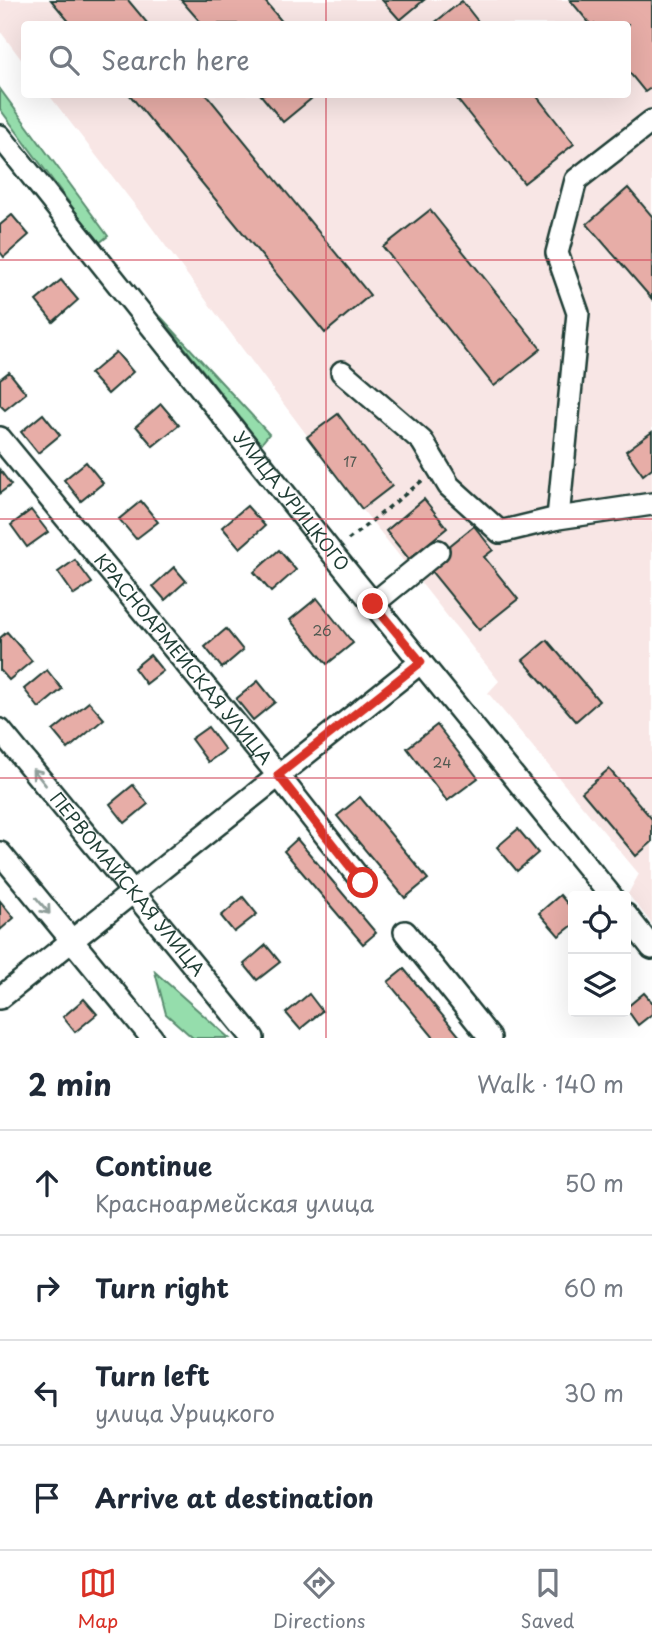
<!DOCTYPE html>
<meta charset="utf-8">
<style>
:root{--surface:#fff;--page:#f6f6f7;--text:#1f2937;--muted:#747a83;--line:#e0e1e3;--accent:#d93025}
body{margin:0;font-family:"Playpen Sans",sans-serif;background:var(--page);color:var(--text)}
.controls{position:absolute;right:21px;bottom:21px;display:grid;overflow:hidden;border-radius:7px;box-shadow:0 7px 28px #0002}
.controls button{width:63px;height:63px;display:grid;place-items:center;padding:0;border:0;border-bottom:2px solid var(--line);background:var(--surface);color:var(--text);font:35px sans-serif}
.stop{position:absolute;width:21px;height:21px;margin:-16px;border:5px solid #d93025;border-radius:50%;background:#fff}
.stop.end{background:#d93025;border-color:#fff;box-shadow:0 2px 7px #0008}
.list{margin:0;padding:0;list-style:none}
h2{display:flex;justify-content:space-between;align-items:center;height:91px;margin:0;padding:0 28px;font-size:30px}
h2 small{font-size:23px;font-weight:400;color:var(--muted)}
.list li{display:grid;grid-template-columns:46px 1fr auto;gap:21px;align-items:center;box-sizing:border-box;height:105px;padding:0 28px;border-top:2px solid var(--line)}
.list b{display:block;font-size:26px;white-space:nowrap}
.list p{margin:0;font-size:23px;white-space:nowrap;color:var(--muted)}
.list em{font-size:23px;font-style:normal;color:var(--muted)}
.icon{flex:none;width:38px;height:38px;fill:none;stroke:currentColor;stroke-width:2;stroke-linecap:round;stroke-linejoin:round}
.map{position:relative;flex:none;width:652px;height:1038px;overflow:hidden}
.search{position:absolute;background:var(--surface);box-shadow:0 7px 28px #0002;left:21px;right:21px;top:21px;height:77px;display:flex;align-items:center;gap:18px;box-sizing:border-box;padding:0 24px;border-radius:7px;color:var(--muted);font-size:26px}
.sheet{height:511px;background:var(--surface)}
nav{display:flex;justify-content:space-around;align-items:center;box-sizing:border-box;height:98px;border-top:2px solid var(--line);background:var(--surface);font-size:19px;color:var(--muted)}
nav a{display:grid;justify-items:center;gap:4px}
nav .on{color:var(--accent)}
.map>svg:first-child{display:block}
</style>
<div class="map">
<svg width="652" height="1038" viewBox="0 0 652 1038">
<rect width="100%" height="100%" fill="#fff"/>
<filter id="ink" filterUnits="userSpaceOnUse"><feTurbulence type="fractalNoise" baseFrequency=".0143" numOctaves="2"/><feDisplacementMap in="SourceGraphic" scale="14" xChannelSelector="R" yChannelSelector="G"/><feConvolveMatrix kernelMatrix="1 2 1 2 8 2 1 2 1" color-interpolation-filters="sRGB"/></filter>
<g filter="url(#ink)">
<!-- built -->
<path fill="#f8e6e5" d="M 0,0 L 652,0 L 652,924 L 628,894 L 639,874 L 488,693 L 499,681 L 362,509 L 144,217 L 49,95 L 628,94 L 628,24 L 24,24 L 24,63 L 0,31 Z"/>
<!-- green -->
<g fill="#95ddac" stroke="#5a8d70" stroke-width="2">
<path d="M 0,89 L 108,236 L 99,243 L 0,109 Z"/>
<path d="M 160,316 L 269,434 L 261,444 Z"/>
<path d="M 155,972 L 229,1038 L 193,1038 L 166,1014 Z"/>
</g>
<!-- building -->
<g fill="#e7ada7" stroke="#1f3d34" stroke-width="2">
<path d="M 51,0 L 128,0 L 148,24 L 71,24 Z"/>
<path d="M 181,0 L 264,0 L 284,24 L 202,24 Z"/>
<path d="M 382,0 L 424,0 L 400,20 Z"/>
<path d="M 570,0 L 652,0 L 652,87 L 645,92 L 628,71 L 628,24 L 590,24 Z"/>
<path d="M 462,1 L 480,24 L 433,24 Z"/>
<path d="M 129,94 L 206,94 L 370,295 L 325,333 Z"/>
<path d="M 260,94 L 317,94 L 283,122 Z"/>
<path d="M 453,94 L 535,94 L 574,144 L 524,183 Z"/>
<path d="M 628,188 L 652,216 L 652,299 L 587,224 Z"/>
<path d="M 430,210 L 541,349 L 494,386 L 383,247 Z"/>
<path d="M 12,215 L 29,235 L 4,257 L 0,252 L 0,225 Z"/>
<path d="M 61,280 L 78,300 L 53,322 L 36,301 Z"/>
<path d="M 116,352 L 133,372 L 108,394 L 90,374 Z"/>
<path d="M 9,372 L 26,393 L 5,410 L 0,405 L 0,379 Z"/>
<path d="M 161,404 L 179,425 L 153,446 L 136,426 Z"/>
<path d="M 43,414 L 60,435 L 38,453 L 21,432 Z"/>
<path d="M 338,414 L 392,486 L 362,509 L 307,437 Z"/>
<path d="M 652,432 L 652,468 L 643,475 L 626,451 Z"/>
<path d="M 86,462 L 103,483 L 81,501 L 64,480 Z"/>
<path d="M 0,470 L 11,485 L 0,493 Z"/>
<path d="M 424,499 L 447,528 L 409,559 L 386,531 Z"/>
<path d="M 141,501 L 158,522 L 136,539 L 119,519 Z"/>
<path d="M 247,506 L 265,526 L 240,548 L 222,527 Z"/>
<path d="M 31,510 L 48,532 L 27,547 L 11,525 Z"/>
<path d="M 474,526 L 493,550 L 484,557 L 518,599 L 479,630 L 426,565 Z"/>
<path d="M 279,550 L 296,570 L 271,592 L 254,572 Z"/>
<path d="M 75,560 L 92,583 L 74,595 L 58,572 Z"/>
<path d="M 174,567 L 186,581 L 165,600 L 153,586 Z"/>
<path d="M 317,598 L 353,643 L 327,664 L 290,620 Z"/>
<path d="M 226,629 L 243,650 L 222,668 L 205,647 Z"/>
<path d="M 7,632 L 32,661 L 9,680 L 0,670 L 0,638 Z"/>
<path d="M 547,640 L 599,701 L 576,721 L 523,660 Z"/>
<path d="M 150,655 L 163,671 L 146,684 L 134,668 Z"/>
<path d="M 47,670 L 62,689 L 39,708 L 24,689 Z"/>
<path d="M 258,681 L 275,702 L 253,720 L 236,699 Z"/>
<path d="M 89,702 L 104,719 L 68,749 L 53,731 Z"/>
<path d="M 437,725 L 478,778 L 447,801 L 407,748 Z"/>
<path d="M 208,727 L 225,750 L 208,762 L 191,739 Z"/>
<path d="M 609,769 L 652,819 L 652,842 L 636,856 L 582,792 Z"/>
<path d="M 133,785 L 148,804 L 125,823 L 110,804 Z"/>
<path d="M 360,797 L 428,879 L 405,898 L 337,816 Z"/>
<path d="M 518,829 L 538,853 L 517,871 L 497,847 Z"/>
<path d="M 297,839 L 376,933 L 363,944 L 284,851 Z"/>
<path d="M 560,895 L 573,910 L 573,925 L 559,936 L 539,913 Z"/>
<path d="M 243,897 L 257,914 L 234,932 L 221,916 Z"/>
<path d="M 0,901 L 14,918 L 0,930 Z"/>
<path d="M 266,945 L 280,962 L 257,980 L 244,964 Z"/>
<path d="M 404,969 L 461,1038 L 434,1038 L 388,982 Z"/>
<path d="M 644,993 L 652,1002 L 652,1014 L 638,1025 L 626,1008 Z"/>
<path d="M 309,994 L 322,1011 L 300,1029 L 286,1013 Z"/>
<path d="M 84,999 L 97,1014 L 75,1032 L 63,1017 Z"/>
</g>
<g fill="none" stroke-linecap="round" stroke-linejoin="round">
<!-- minor casing -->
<g stroke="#1f3d34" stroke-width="26">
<g id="minor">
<path id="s1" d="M 0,136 L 332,553 L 611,896"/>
<path d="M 342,372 L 422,441 L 449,486 L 500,532 L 558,518 L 652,504"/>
<path id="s2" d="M 0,438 L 278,775 L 363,883"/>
<path d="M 558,518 L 578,313 L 557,253 L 576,180 L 652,121"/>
<path d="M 373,604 L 438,551"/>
<path id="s3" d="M 0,730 L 253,1038"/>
<path d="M 0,853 L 152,1038"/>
<path d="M 626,915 L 652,948"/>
<path d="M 405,932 L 490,1038"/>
<path d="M 0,998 L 421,662"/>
</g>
</g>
<!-- path -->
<path stroke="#1f3d34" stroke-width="3.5" stroke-dasharray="5 5" stroke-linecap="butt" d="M 348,540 L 423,480"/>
<!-- minor -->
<use href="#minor" stroke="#fff" stroke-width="21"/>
</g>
<!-- one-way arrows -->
<defs><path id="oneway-shaft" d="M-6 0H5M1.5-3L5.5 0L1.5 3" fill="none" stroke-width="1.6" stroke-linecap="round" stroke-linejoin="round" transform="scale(1.75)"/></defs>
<g stroke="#8f9e9a">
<use href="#oneway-shaft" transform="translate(39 777) rotate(-129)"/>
<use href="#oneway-shaft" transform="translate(43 906) rotate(50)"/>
</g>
</g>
<g fill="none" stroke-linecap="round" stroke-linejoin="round" filter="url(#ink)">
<!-- route -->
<path stroke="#d93025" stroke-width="9" d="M 363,883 L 278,775 L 421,662 L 373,604"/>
</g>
<!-- grid -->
<path fill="none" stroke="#d1495b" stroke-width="2" stroke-opacity="0.55" d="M 326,0 L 326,24M 326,94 L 326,1038M 0,260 L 652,260M 0,519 L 652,519M 0,778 L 652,778"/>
<g text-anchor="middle" stroke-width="6" stroke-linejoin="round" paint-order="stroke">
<!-- number labels -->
<g font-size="14" fill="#515951">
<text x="350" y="467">17</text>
<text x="322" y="636">26</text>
<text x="442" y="768">24</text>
</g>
<!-- street labels -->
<g font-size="18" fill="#1f3d34" stroke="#fff">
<text dy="6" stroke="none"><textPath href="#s1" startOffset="467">УЛИЦА УРИЦКОГО</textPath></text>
<text dy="6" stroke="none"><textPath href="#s2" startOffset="287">КРАСНОАРМЕЙСКАЯ УЛИЦА</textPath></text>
<text dy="6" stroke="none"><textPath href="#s3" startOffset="200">ПЕРВОМАЙСКАЯ УЛИЦА</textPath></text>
</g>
</g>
</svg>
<div class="controls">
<button><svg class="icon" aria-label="locate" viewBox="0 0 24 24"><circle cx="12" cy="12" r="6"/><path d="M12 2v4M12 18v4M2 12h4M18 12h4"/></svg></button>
<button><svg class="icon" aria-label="layers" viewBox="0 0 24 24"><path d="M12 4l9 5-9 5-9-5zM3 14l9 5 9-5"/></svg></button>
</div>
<div class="stop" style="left:363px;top:883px"></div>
<div class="stop end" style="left:373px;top:604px"></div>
<div class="search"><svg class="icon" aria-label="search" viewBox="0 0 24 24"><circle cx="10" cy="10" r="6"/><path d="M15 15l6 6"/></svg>Search here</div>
</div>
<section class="sheet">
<h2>2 min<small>Walk · 140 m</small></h2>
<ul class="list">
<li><svg class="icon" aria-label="ahead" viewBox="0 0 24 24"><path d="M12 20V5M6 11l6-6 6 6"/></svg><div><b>Continue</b><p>Красноармейская улица</p></div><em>50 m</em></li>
<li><svg class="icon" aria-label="right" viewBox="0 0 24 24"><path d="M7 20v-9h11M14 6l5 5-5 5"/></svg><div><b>Turn right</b></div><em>60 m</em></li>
<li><svg class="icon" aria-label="left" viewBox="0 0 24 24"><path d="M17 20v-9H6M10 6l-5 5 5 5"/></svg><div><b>Turn left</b><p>улица Урицкого</p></div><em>30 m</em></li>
<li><svg class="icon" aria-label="arrive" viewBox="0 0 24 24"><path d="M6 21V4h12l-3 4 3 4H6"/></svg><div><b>Arrive at destination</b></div></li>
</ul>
</section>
<nav>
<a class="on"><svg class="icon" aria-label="map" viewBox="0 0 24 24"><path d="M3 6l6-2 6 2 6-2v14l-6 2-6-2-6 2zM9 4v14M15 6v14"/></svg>Map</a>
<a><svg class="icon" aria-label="directions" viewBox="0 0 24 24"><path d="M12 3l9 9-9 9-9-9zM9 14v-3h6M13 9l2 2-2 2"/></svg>Directions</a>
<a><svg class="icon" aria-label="saved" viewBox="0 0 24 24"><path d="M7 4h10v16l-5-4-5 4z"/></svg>Saved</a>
</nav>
